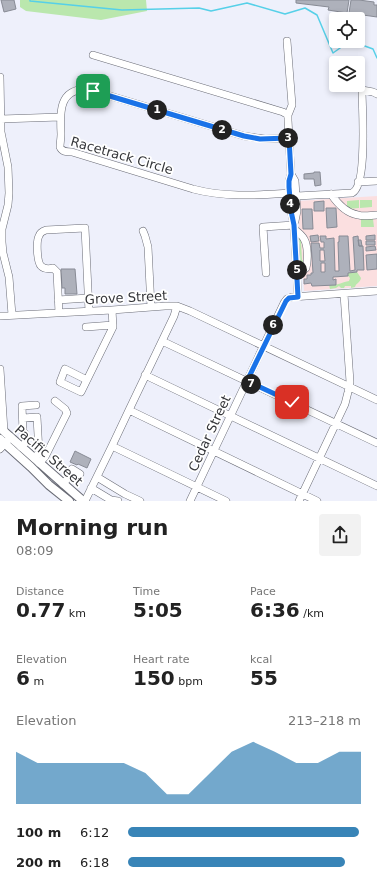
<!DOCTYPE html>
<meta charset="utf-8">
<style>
:root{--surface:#fff;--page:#f2f2f2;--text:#222;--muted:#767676;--accent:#3884b7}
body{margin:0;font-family:"DejaVu Sans",sans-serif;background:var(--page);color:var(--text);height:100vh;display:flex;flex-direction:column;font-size:15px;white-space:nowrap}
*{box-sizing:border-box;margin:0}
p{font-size:13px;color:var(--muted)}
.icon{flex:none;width:22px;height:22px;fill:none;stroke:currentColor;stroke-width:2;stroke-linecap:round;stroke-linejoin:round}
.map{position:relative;height:501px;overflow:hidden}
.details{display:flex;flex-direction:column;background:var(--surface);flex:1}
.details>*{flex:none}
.fabs{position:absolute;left:329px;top:12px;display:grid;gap:8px}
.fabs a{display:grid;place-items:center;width:36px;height:36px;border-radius:4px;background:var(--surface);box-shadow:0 2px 6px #0003;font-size:20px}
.pin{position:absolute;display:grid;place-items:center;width:34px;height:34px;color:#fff;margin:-17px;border-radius:8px;box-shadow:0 2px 6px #0006}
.km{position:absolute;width:20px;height:20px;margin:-10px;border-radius:50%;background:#222;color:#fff;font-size:11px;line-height:20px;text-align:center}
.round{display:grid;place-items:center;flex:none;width:42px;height:42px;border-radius:4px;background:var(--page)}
.summary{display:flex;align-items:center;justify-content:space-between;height:68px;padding:0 16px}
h1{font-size:22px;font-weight:800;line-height:30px}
.metrics{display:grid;grid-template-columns:repeat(3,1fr);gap:6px;height:68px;padding:4px 16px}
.metrics div{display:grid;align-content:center}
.metrics b{font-size:20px;font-weight:800}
.metrics small{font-size:11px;font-weight:400}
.metrics p{font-size:11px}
.chart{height:112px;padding:8px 16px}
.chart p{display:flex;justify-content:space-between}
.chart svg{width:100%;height:72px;margin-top:4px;fill:var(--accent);opacity:.7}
ul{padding:0 16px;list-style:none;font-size:13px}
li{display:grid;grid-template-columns:64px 48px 1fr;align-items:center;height:30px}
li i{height:10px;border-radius:5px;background:var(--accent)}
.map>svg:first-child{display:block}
.education{fill:#fbdfe0}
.green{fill:#bae7ad}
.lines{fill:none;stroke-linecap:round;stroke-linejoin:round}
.stream{stroke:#56d0e8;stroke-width:1.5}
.building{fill:#aeb1bb;stroke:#888b95;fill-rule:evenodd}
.minor-casing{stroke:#6a6c76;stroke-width:8}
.major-casing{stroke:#6a6c76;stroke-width:10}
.minor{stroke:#fff;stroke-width:7}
.major{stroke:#fff;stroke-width:8}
.route-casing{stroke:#fff;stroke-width:8}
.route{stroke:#1a73e8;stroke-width:5}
.labels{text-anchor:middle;stroke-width:3.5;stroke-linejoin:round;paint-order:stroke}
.street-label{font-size:13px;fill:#35363a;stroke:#fff}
</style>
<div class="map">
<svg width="377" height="501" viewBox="0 0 377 501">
<rect width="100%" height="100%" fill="#eef0fb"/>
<path class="education" d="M377 196V286L304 291 297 201Z"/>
<path class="green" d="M20 0H146L147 11 101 20 26 11 20 7Z
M359 200V208L347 209V201Z
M360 200H372V207L360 208Z
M361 219H373L374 227H361Z
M299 237 304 243 301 242 302 260 305 262V263L301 270Z
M357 272 361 278C360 283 356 283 355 287L351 288V286H345L344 288H341L339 286 336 288 330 289 329 285C337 286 342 282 349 281L350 278 348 276V273Z"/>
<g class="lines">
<path class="stream" d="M30 0V1L122 10 199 8 211 11 247 3 285 14 305 8 317 15 333 53 350 41
M351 41 373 49 377 58"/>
</g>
<path class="building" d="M1 0H14L16 9 4 12Z
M296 0H349L347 13 328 10 329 7 296 3Z
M351 0H359L374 2V5H377V17L349 13Z
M314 172H320L321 185 315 186 314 179H304V174L314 173Z
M324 201V211H314V202Z
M326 208H336L337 227 327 228Z
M302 209H312L313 229H303Z
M318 235 319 241 311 242 310 236Z
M375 235V240H366V236Z
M320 236H326V239L334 238 335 271H339L338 242H339V236H348L350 271 355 270 353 237 358 236 359 246H363L364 270H357V272L348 273V276L333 277V280L336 279V285L313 286H312L311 283 304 284V279H307V275H311V273H313L311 243H319L320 248H324V242H321ZM320 250H324L325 261H320ZM321 263H325V272H321Z
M358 240H361L362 246H359Z
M366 241H375V245H366Z
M375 246 376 250 366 251V247Z
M377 254V269L367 270 366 255Z
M61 269H75L77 294H65V288H62Z
M75 451 91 459 87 468 78 464 77 465 70 462Z"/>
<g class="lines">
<g class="minor-casing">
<path id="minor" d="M287 41 292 105 288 115V120L291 174 289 181 291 211 294 225 298 297
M93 55 283 112 288 115
M0 77 1 132 8 167 9 193 8 205 2 229V242L3 253 9 277 12 315
M1 119 60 117
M289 138 265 139 244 136 87 89C58 89 60 114 61 134 61 139 60 143 60 147 62 152 67 152 72 152L193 189C227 198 258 195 292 193L297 196 352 193C368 186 362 107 362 90L373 92 377 94
M291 174 295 181 297 211 295 221
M358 182 377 181
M331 194C337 203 346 213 358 215 364 217 371 215 377 215
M294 229C298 232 302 235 304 239 308 245 308 261 306 268L297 275
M143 231 145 236 148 247 151 307
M266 273 263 227 294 225
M58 300 88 298
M59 313 57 272 53 268C49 269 44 269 41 266 37 262 36 241 39 236 40 232 43 231 46 230L85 228 89 311
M0 316 112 310 165 306H177L190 311 377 400
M86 327 113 325
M162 341 377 443
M0 369 4 431
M145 375 377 486
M87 380 65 369 60 382 81 392 113 327 112 310
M129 410 317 501
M23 418 37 417 39 453 34 458
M112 446 226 501
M21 447 26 442 25 434 23 431 22 406 36 405
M0 449 11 437
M39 463 45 457 67 413 65 409 55 401
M97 477 125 494 140 501
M63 484 68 478 72 469 80 474
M91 488 111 500 118 501
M85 501 112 446 129 410 174 316 177 306
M190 501 284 303 287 299 292 297 377 291
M299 501 345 404 348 392 350 382 344 294"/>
</g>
<g class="major-casing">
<path id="major" d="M0 428 83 501
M0 439 31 467 49 485 69 501"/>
</g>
<use href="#minor" class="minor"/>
<use href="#major" class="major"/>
</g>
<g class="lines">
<g class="route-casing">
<path id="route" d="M93 91 244 136 260 139 289 138 291 174 289 181V187L291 211 294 225 298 297 289 298 286 301 247 381 292 402"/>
</g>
<use href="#route" class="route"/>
</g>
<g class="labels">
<g class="street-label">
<text transform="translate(122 155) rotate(16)" y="5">Racetrack Circle</text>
<text transform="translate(126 297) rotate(-3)" y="5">Grove Street</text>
<text transform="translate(209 433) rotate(-65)" y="5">Cedar Street</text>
<text transform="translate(49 455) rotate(41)" y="5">Pacific Street</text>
</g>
</g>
</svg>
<div class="fabs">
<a><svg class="icon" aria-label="locate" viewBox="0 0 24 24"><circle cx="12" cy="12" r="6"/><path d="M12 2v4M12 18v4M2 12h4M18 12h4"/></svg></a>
<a><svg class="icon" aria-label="layers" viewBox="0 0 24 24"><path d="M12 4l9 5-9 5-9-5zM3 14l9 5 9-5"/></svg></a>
</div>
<div class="pin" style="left:93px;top:91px;background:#1e9e55"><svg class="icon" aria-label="arrive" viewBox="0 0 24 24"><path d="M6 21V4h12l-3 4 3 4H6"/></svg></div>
<div class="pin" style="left:292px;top:402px;background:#d93025"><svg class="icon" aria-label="check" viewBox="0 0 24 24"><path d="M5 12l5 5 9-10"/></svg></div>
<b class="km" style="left:157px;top:110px">1</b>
<b class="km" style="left:222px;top:130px">2</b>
<b class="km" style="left:288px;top:138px">3</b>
<b class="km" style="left:290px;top:204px">4</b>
<b class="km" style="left:297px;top:270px">5</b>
<b class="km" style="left:273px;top:325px">6</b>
<b class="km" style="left:251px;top:384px">7</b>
</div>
<section class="details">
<div class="summary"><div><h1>Morning run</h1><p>08:09</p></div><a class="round"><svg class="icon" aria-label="share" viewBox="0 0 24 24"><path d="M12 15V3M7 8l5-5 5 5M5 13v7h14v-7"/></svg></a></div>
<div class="metrics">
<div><p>Distance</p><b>0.77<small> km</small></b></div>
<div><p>Time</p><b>5:05</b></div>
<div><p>Pace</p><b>6:36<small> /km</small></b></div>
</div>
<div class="metrics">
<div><p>Elevation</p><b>6<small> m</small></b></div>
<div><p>Heart rate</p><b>150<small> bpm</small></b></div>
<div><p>kcal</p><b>55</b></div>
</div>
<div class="chart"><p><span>Elevation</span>213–218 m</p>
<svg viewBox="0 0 160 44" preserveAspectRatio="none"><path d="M0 44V12L10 19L20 19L30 19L40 19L50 19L60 25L70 38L80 38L90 25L100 12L110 6L120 12L130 19L140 19L150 12L160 12V44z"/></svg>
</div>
<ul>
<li><b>100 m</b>6:12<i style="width:99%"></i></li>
<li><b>200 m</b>6:18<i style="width:93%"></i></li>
</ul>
</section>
